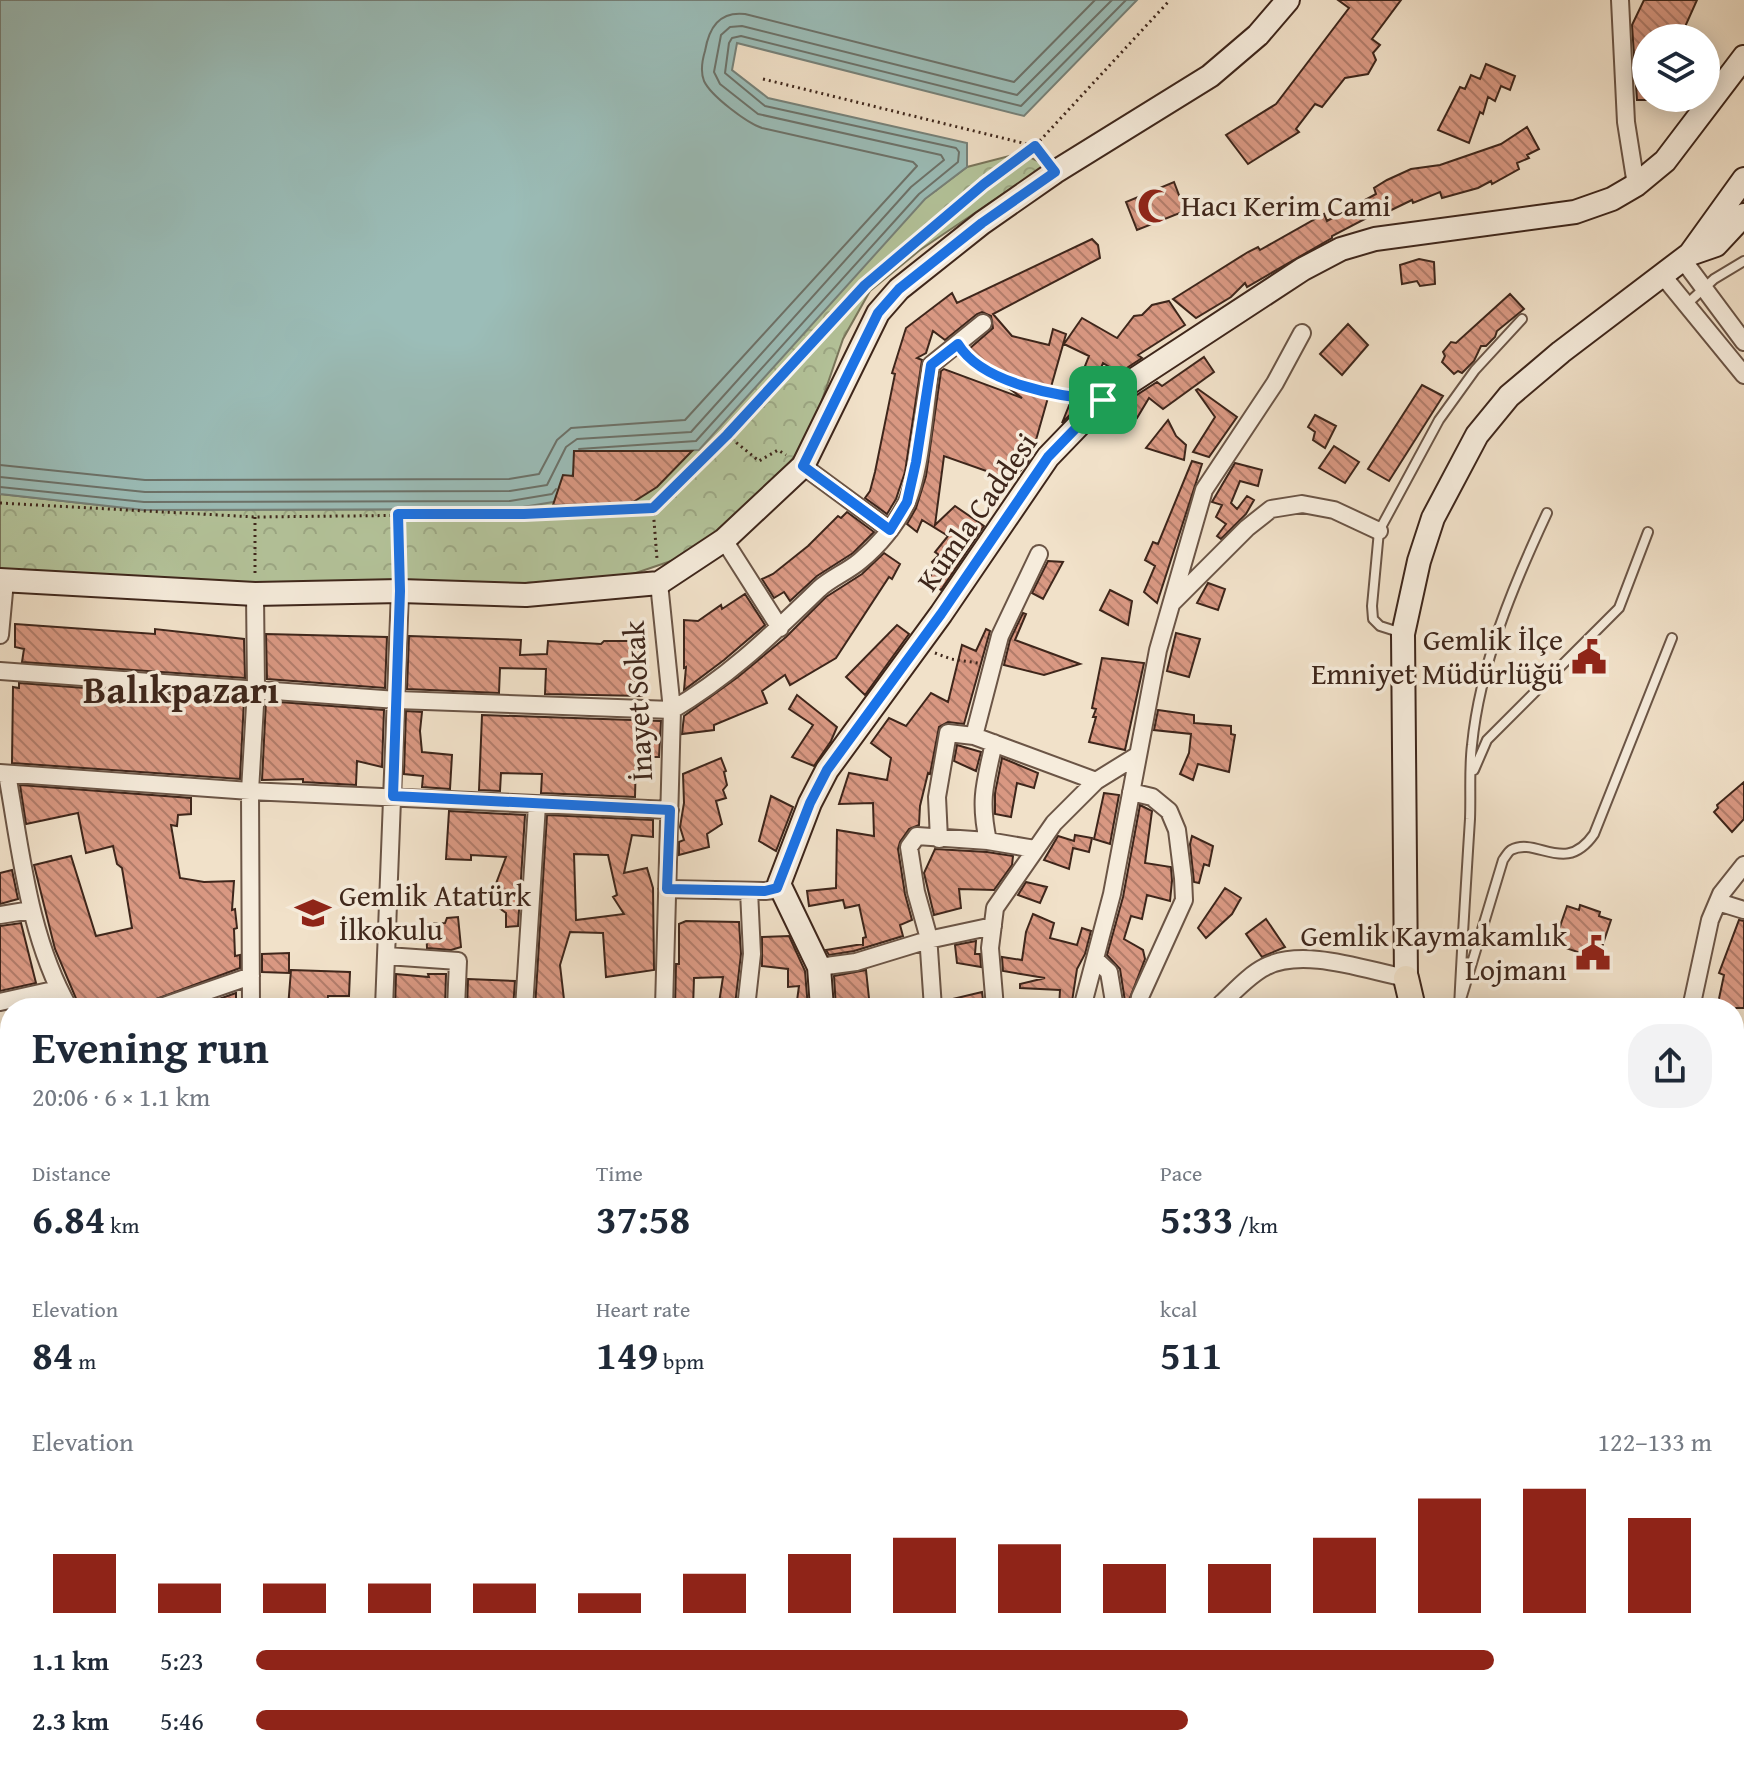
<!DOCTYPE html>
<meta charset="utf-8">
<style>
:root{--surface:#fff;--page:#f2f2f3;--text:#1f2937;--muted:#747a83;--accent:#8f2418}
body{margin:0;font-family:"Gentium Book Plus",serif;background:var(--page);color:var(--text);height:100vh;display:flex;flex-direction:column;font-size:30px;white-space:nowrap}
*{box-sizing:border-box;margin:0}
p{font-size:26px;color:var(--muted)}
.icon{flex:none;width:44px;height:44px;fill:none;stroke:currentColor;stroke-width:2;stroke-linecap:round;stroke-linejoin:round}
.map{position:relative;flex:1;overflow:hidden}
.panel{position:absolute;left:0px;top:998px;width:1744px;height:768px;display:flex;flex-direction:column;background:var(--surface);border-radius:32px 32px 0 0;box-shadow:0 4px 20px #0003}
.panel>*{flex:none}
.fabs{position:absolute;left:1632px;top:24px;display:grid;gap:16px}
.fabs a{display:grid;place-items:center;width:88px;height:88px;border-radius:50%;background:var(--surface);box-shadow:0 4px 20px #0003;font-size:40px}
.pin{position:absolute;display:grid;place-items:center;width:68px;height:68px;color:#fff;margin:-34px;border-radius:16px;box-shadow:0 4px 12px #0006}
.round{display:grid;place-items:center;flex:none;width:84px;height:84px;border-radius:32px;background:var(--page)}
.headline{display:flex;align-items:center;justify-content:space-between;height:136px;padding:0 32px}
h1{font-size:44px;font-weight:700;line-height:60px}
.metrics{display:grid;grid-template-columns:repeat(3,1fr);gap:12px;height:136px;padding:8px 32px}
.metrics div{display:grid;align-content:center}
.metrics b{font-size:40px;font-weight:700}
.metrics small{font-size:22px;font-weight:400}
.metrics p{font-size:22px}
.chart{height:224px;padding:16px 32px}
.chart p{display:flex;justify-content:space-between}
.chart svg{width:100%;height:144px;margin-top:8px;stroke:var(--accent);stroke-width:6}
ul{padding:0 32px;list-style:none;font-size:26px}
li{display:grid;grid-template-columns:128px 96px 1fr;align-items:center;height:60px}
li i{height:20px;border-radius:10px;background:var(--accent)}
.map>svg:first-child{display:block}
.forest{fill:url(#forest-firs);stroke:#79755b;stroke-width:2}
.park{fill:url(#park-crowns);stroke:#79755b;stroke-width:2}
.water{fill:#9bbdb8;stroke:#768179;stroke-width:2}
.lines{fill:none;stroke-linecap:round;stroke-linejoin:round}
.shore{stroke:#6c726a;stroke-width:2}
.building{fill:url(#building-back-hatch);stroke:#3e261b;stroke-width:2;fill-rule:evenodd}
.lane-casing{stroke:#6b5546;stroke-width:12}
.street-casing{stroke:#6b5546;stroke-width:20}
.secondary-casing{stroke:#3e261b;stroke-width:26}
.primary-casing{stroke:#3e261b;stroke-width:28}
.path{stroke:#3e261b;stroke-width:3;stroke-dasharray:2 4;stroke-linecap:butt}
.lane{stroke:#f6ecdc;stroke-width:8}
.street{stroke:#f6ecdc;stroke-width:16}
.secondary{stroke:#f6ecdc;stroke-width:22}
.primary{stroke:#f1e1c9;stroke-width:24}
.route-casing{stroke:#fff;stroke-width:16}
.route{stroke:#1a73e8;stroke-width:10}
.labels{text-anchor:middle;stroke-width:7;stroke-linejoin:round;paint-order:stroke}
.poi-label{font-size:30px;fill:#3e261b;stroke:#f6ecdc;text-anchor:start}
.street-label{font-size:30px;fill:#3e261b;stroke:#f6ecdc}
.district-label{font-size:38px;font-weight:bold;fill:#3e261b;stroke:#f6ecdc}
</style>
<div class="map">
<svg width="1744" height="1766" viewBox="0 0 1744 1766">
<defs>
<pattern id="forest-firs" width="22" height="20" patternUnits="userSpaceOnUse" patternTransform="scale(2)"><rect width="22" height="20" fill="#b4c49b"/><path d="M5 1l3.5 6h-7zM16 11l3.5 6h-7z" fill="#9ca885"/></pattern>
<pattern id="park-crowns" width="20" height="18" patternUnits="userSpaceOnUse" patternTransform="scale(2)"><rect width="20" height="18" fill="#b4c49b"/><path d="M2 6a3 3 0 1 1 6 0M12 15a3 3 0 1 1 6 0" fill="none" stroke="#9ca885"/></pattern>
<pattern id="building-back-hatch" width="6" height="6" patternUnits="userSpaceOnUse" patternTransform="scale(2)"><rect width="6" height="6" fill="#d99882"/><path d="M-1 5l2 2M0 0l6 6M5-1l2 2" fill="none" stroke="#b17c6a"/></pattern>
</defs>
<rect width="100%" height="100%" fill="#f1e1c9"/>
<filter id="stains"><feTurbulence type="fractalNoise" baseFrequency=".0025" numOctaves="4"/><feColorMatrix values="0 0 0 0 .2 0 0 0 0 .09 0 0 0 0 .02 0 0 0 .5 -.17"/></filter>
<radialGradient id="worn" r=".72"><stop offset=".6" stop-color="#630" stop-opacity="0"/><stop offset="1" stop-color="#630" stop-opacity=".3"/></radialGradient>
<path class="forest" d="M1734 1588H1744V1766H1487L1485 1756H1559L1571 1766 1608 1756H1734L1738 1665 1734 1633Z"/>
<path class="park" d="M1021 153 1046 165 920 250 870 291 843 339 809 438 786 467 716 533 674 560 624 577 515 587H296L0 578V494L144 510 511 509 967 167Z"/>
<path class="water" d="M0 0H1137L1024 116 737 43 732 70 768 98 967 143V167L925 199 699 450 582 456 559 501 511 509 144 510 0 494Z"/>
<g class="lines">
<path class="shore" d="M579 449 696 441 919 194 958 162 959 152 956 148 765 106 725 73 729 43 732 38 741 36 1021 106 1126 0
M0 465 145 480 509 479 539 474 557 440 571 428 685 420 917 166 913 162 762 128C747 123 711 96 704 81 700 71 702 61 705 51 709 28 719 11 745 14L1014 82 1095 0
M0 477 145 492 510 491 547 485 566 447 577 439 691 432 911 187 944 160 941 155 758 114 720 84 714 72 721 35 730 27 742 26 1017 95 1112 0
M0 487 144 502 510 501 552 494 556 489"/>
</g>
<path class="building" d="M1338 0H1401L1372 39 1380 45 1373 53 1376 60 1368 74 1345 78 1322 107 1315 104 1296 129 1299 132 1248 164 1226 135 1276 104 1349 8Z
M1644 0H1697L1680 38H1646V100H1637L1632 25Z
M1486 64 1515 76 1510 90 1501 86 1495 101 1488 97 1483 114 1480 112 1469 143 1438 130 1460 87 1465 89 1471 75 1480 79Z
M1527 127 1539 149 1527 155 1529 158 1517 163 1519 169 1492 184 1491 181 1478 188 1442 198 1440 192 1413 203 1412 200 1381 215 1380 211 1332 236V238L1247 287 1245 283 1231 297 1196 318 1173 299 1248 252 1258 247 1260 250 1324 214 1327 221 1376 194 1374 188 1387 180 1411 169 1440 165 1501 144Z
M1174 182 1185 211 1137 230 1126 202Z
M1092 239 1098 245 1100 258 993 314 1012 336 1049 345 1053 329 1066 334 1036 440 1028 462 1012 480 944 456 935 525 955 506 984 526 941 590 927 581 936 568 932 562 939 555 935 552 948 536 922 520 917 532 907 524 916 508 926 476 941 371 944 369 1022 398 975 363 980 359 969 349 993 328 991 316 982 312 977 314 945 340 933 331 926 353 917 358 922 360 905 472 896 499 887 514 865 498 870 491 875 472 895 374 892 373 906 328 952 293 957 303Z
M1419 259 1434 262 1435 284 1420 286 1417 281 1402 284 1400 265Z
M1510 294 1524 309 1497 331 1495 337 1486 346H1481L1474 361 1462 373 1458 371 1454 374 1442 362 1445 356 1443 352 1451 342 1456 343Z
M1169 301 1185 325 1138 355 1142 358 1119 373 1103 363 1090 394 1062 423 1089 356 1064 344 1082 318 1117 338 1134 316 1142 315 1152 305Z
M1348 324 1368 345 1342 375 1320 354Z
M1204 357 1214 372 1163 409 1149 398 1137 418 1123 408 1129 400 1157 382 1162 386Z
M1422 385 1443 396 1389 481 1368 469Z
M1198 389 1237 417 1209 457 1193 452 1215 417 1196 390Z
M1315 415 1336 426 1325 448 1313 440 1315 432 1308 427Z
M1168 420 1176 436 1186 445 1184 460 1146 448Z
M1334 446 1359 462 1345 483 1319 468Z
M574 451H692L657 487 630 504 553 505 563 475 573 476Z
M1192 461 1202 464 1157 603 1144 592 1155 566 1145 560 1153 542 1158 544Z
M1235 463 1262 470 1258 486 1240 481 1231 503 1237 509 1247 496 1254 500 1246 514 1221 539 1217 536 1226 524 1216 517 1222 505 1212 502Z
M847 512 874 532 853 553 817 576 790 601 784 592 774 598 762 579 773 574 808 546 838 516 841 518Z
M884 553 900 564 892 579 889 577 836 658 790 685 785 675 762 691 767 703 714 725V730L682 734 684 716 738 677 786 637 826 597 862 574Z
M1048 561 1063 562 1043 599 1032 593Z
M1208 583 1225 589 1218 610 1197 603Z
M1110 590 1132 601 1128 625 1100 610Z
M745 594 765 625 724 660 684 690 686 667 684 668V620L698 621 721 605 722 609Z
M1023 613 1026 614 1015 640 1080 664 1044 675 1004 665 1010 640Z
M15 624 155 634V629L244 639 245 678 22 662 24 649 15 647Z
M897 625 909 634 865 695 846 677Z
M986 629 990 631 964 724 948 722 939 727 930 774 928 773 920 806 919 825 909 829 900 842 898 849 905 894 912 920 900 925 903 936 854 951 829 955 826 950 863 944V946V938L866 937 859 905 845 908 843 900 809 906 807 891 836 888 837 830 874 836 873 803 839 804 849 773 887 780 891 758 871 743 889 718 906 726 931 693 948 702 962 645 976 651Z
M1176 633 1200 639 1189 677 1167 671Z
M266 634 387 637 385 688 267 679Z
M409 636 521 640 520 655 547 654 548 641 601 644 604 641H642V696L545 694 546 669 500 668 499 693 407 689Z
M1102 658 1144 663 1125 750 1089 742 1096 717H1093L1096 709 1092 708Z
M19 683 244 700 240 779 12 763 13 687 19 688Z
M797 695 837 727 831 741 814 766 792 757 813 725 789 709Z
M266 701 384 710 382 767 357 761 356 785 303 782V779L262 780Z
M1158 710 1194 715V723L1231 726V734L1235 735 1229 772 1198 764 1193 780 1180 774 1189 753 1191 734 1154 730Z
M406 711 422 712 420 731 422 752 452 755 450 789 422 787 423 776 404 774Z
M482 715 661 721 659 757H636L635 797 541 793 542 774 501 773 500 791 479 790Z
M957 745 981 752 976 771 954 761Z
M721 758 726 771 724 772 727 785 723 790 726 798 716 801 722 824 707 834 709 847 679 855V842L684 840 680 827 684 803 683 774Z
M1002 758 1038 773 1034 788 1017 783 1011 817 995 814V793Z
M1744 782V819L1732 832 1714 812 1718 808 1717 805Z
M20 785 191 798V814L178 815 177 826 171 825 180 878 204 882 234 881 232 910 235 909 237 928 234 929 235 956 240 955V968L132 1008H80L55 949 34 865 71 856 96 936 132 928 122 868 117 864 113 846 86 853 78 813 26 824Z
M1104 793 1119 795 1110 844 1094 839Z
M771 796 793 807 776 851 759 841Z
M1140 805 1152 811 1145 863 1171 867 1172 881 1170 901 1147 895 1142 919 1131 916 1124 939 1143 950 1145 959 1126 1008 1120 969 1107 955 1123 897Z
M449 811 525 815 518 926 506 927V913L495 905 494 889 506 857 471 855V860L446 859Z
M547 815 653 820V837L632 835 624 873 647 868 653 888 654 970 606 977 603 933 570 932 560 965 565 1008H535ZM574 854 608 855 617 895 613 897 624 914 576 920Z
M1075 835 1092 838 1089 852 1073 848 1069 869 1044 860 1058 836 1074 841Z
M1192 836 1213 846 1209 866 1204 864 1199 883 1194 882 1190 844Z
M935 849 987 852 1013 856 1012 865 994 890 959 889 961 908 934 915 924 873Z
M12 870 18 899 0 904V873Z
M1026 882 1047 887 1040 903 1018 895Z
M1225 888 1241 898 1232 914 1206 938 1198 928Z
M1580 905 1600 912 1599 916 1611 920 1598 959 1554 944 1567 906 1579 910Z
M1033 914 1054 923 1050 938 1077 945 1082 928 1091 931 1085 954 1077 969 1071 1008H1059L1060 990 1020 988V984L1045 978 1003 971 1002 957 1022 960 1026 932Z
M458 917 461 947 451 950 427 948 426 924 445 923 447 918Z
M1266 919 1285 947 1262 957 1246 934Z
M1739 920 1744 921V1008H1717L1724 975 1719 973Z
M686 921 739 922 741 954 735 1005 719 1003 723 977 694 978 693 1008H675L676 964H679V924Z
M21 923 36 983 0 991V926Z
M789 936 805 971 808 1008H796L799 986 788 987V969L762 966V937Z
M976 941 975 954H980L981 967 957 963 955 945Z
M289 953V973L262 972V954Z
M291 970 350 972 349 996H328L327 1008H288Z
M866 970 870 1008H836L834 976Z
M396 974 429 977 428 974H446L445 1008H395Z
M468 979 515 981 513 1008H467Z
M982 992 984 1008H944V1001Z
M236 993V1008H195L196 1007Z"/>
<g class="lines">
<g class="lane-casing">
<path id="lane" d="M1687 304 1714 279 1744 261
M1402 633 1380 626 1373 619 1372 606 1379 531 1439 420 1475 370 1522 319
M1474 770 1487 740 1619 608 1648 532
M1462 996 1503 860C1506 856 1508 852 1511 850 1537 836 1565 876 1594 834L1672 638
M1459 1008C1462 945 1466 882 1470 819 1471 794 1469 769 1472 745 1480 664 1513 586 1547 513"/>
</g>
<g class="street-casing">
<path id="street" d="M1620 0 1626 122 1636 185
M1683 260 1744 342
M1663 276 1744 375
M803 466 890 530
M724 540 780 628
M659 583 672 710 664 1008
M1172 603 1247 528 1271 509 1302 504 1334 510 1379 531
M0 635 5 581
M0 671 397 700 672 710
M672 710C730 676 771 635 819 589 831 578 847 572 860 561 878 546 895 526 906 504 921 472 925 402 931 365L983 323
M974 736 1000 636 1039 554
M994 743C985 783 979 800 988 841L1035 849
M0 773 250 791 670 810
M7 774C21 852 29 938 69 1008
M1131 792 1152 797 1169 811 1177 830 1183 878 1184 900 1140 997 1138 1008
M939 839 937 797 948 733 974 736 1096 781
M667 889 765 891 774 890 779 884
M1718 902 1744 910
M0 915 31 910
M387 956 458 961 456 1008
M1095 959 1109 972 1115 1008
M819 967 856 962 928 940 993 926
M0 1002 58 989
M158 1008 251 976
M251 1008 250 791 256 688 255 594
M384 1008 400 591
M524 1008 537 805
M746 1008 752 954 749 891
M933 1008 928 935 916 892 909 847 917 836 988 841
M995 1008 990 948 995 908 1054 823 1096 781 1138 755
M1082 1008 1112 894 1158 650 1204 490 1275 383 1302 333
M1219 1008 1222 1003C1235 991 1249 975 1265 967 1303 947 1365 970 1406 978
M1691 1008 1710 920 1721 894 1744 865
M0 1100H10
M1734 1122 1744 1124
M0 1180 10 1177
M0 1307 10 1302
M0 1348 10 1357
M1734 1464 1744 1455
M1734 1522 1744 1510
M219 1756 227 1766
M384 1756 391 1766
M501 1756 509 1766
M630 1756 635 1762 631 1766
M854 1756 859 1766
M955 1756 958 1766
M1244 1756 1248 1766
M326 1758 328 1756
M1007 1766 1023 1756"/>
</g>
<g class="secondary-casing">
<path id="secondary" d="M1690 254 1716 245 1744 215
M0 580 255 594 400 591 526 595 659 583 724 540 803 466 878 313 899 289 982 223 1055 172 1210 76 1258 35 1288 0
M1406 978 1403 634 1419 561 1433 518 1477 435 1509 396 1561 352 1690 254 1744 179
M822 1008 819 967 779 884 810 803 827 770 941 614 1048 457 1103 400 1303 269 1341 249 1375 239 1575 212 1612 199 1636 185 1665 161 1744 57
M0 1716 10 1713
M758 1756 763 1766"/>
</g>
<g class="primary-casing">
<path id="primary" d="M1406 978 1413 1008
M1442 1756 1445 1766
M1465 1756 1468 1766"/>
</g>
<path class="path" d="M763 79 1035 146 1043 157
M967 356C999 381 1039 391 1078 398
M727 435 759 461 778 450 786 455
M0 503 255 517 524 514 653 508 727 435 865 285 984 184 1035 146 1170 0
M653 508 657 559
M398 515 399 571
M255 517V574
M935 653 951 659 978 663"/>
<use href="#lane" class="lane"/>
<use href="#street" class="street"/>
<use href="#secondary" class="secondary"/>
<use href="#primary" class="primary"/>
</g>
<g class="lines">
<g class="route-casing">
<path id="route" d="M1035 146 1055 172 982 223 899 289 878 313 803 466 890 530 907 502 916 462 931 365 958 344C982 384 1060 397 1103 400L1048 457 941 614 827 770 810 803 777 888 765 891 667 889 670 810 393 796 400 591 398 514H524L653 508 727 435 865 285 984 184Z"/>
</g>
<use href="#route" class="route"/>
</g>
<defs>
<g id="mosque-bare" transform="scale(2.76)"><path d="M3.5-4.9A6 6 0 1 0 3.5 4.9A5 5 0 1 1 3.5-4.9Z" fill="#8f2418" stroke="#f6ecdc" stroke-width="2.5" paint-order="stroke"/></g>
<g id="civic-bare" transform="scale(2.76)"><path d="M-.6-6.5H3V-4.5H.6V-3L4-1V1h2V6H-6V1h2V-1L-.6-3ZM-1.2 2.5V6h2.4V2.5Z" fill="#8f2418" stroke="#f6ecdc" stroke-width="2.5" paint-order="stroke"/></g>
<g id="school-bare" transform="scale(2.76)"><path d="M0-5L7-2L0 1L-7-2ZM-4 1L0 2.5L4 1V4Q0 6-4 4Z" fill="#8f2418" stroke="#f6ecdc" stroke-width="2.5" paint-order="stroke"/></g>
</defs>
<g fill-rule="evenodd">
<use href="#mosque-bare" x="1155" y="206"/>
<use href="#civic-bare" x="1589" y="657"/>
<use href="#school-bare" x="313" y="913"/>
<use href="#civic-bare" x="1593" y="953"/>
</g>
<g class="labels">
<g class="poi-label">
<text x="1181" y="216">Hacı Kerim Cami</text>
<text x="1563" y="650" text-anchor="end">Gemlik İlçe<tspan x="1563" dy="34">Emniyet Müdürlüğü</tspan></text>
<text x="339" y="906">Gemlik Atatürk<tspan x="339" dy="34">İlkokulu</tspan></text>
<text x="1567" y="946" text-anchor="end">Gemlik Kaymakamlık<tspan x="1567" dy="34">Lojmanı</tspan></text>
</g>
<g class="street-label">
<text transform="translate(977 512) rotate(-55)" y="10">Kumla Caddesi</text>
<text transform="translate(638 701) rotate(-93)" y="10">İnayet Sokak</text>
</g>
<g class="district-label">
<text x="181" y="703">Balıkpazarı</text>
</g>
</g>
<rect width="100%" height="100%" filter="url(#stains)"/>
<rect width="100%" height="100%" fill="url(#worn)"/>
</svg>
<div class="fabs">
<a><svg class="icon" aria-label="layers" viewBox="0 0 24 24"><path d="M12 4l9 5-9 5-9-5zM3 14l9 5 9-5"/></svg></a>
</div>
<div class="pin" style="left:1103px;top:400px;background:#1e9e55"><svg class="icon" aria-label="arrive" viewBox="0 0 24 24"><path d="M6 21V4h12l-3 4 3 4H6"/></svg></div>
<section class="panel">
<div class="headline"><div><h1>Evening run</h1><p>20:06 · 6 × 1.1 km</p></div><a class="round"><svg class="icon" aria-label="share" viewBox="0 0 24 24"><path d="M12 15V3M7 8l5-5 5 5M5 13v7h14v-7"/></svg></a></div>
<div class="metrics">
<div><p>Distance</p><b>6.84<small> km</small></b></div>
<div><p>Time</p><b>37:58</b></div>
<div><p>Pace</p><b>5:33<small> /km</small></b></div>
</div>
<div class="metrics">
<div><p>Elevation</p><b>84<small> m</small></b></div>
<div><p>Heart rate</p><b>149<small> bpm</small></b></div>
<div><p>kcal</p><b>511</b></div>
</div>
<div class="chart"><p><span>Elevation</span>122–133 m</p>
<svg viewBox="0 0 160 44" preserveAspectRatio="none"><path d="M5 44V26M15 44V35M25 44V35M35 44V35M45 44V35M55 44V38M65 44V32M75 44V26M85 44V21M95 44V23M105 44V29M115 44V29M125 44V21M135 44V9M145 44V6M155 44V15"/></svg>
</div>
<ul>
<li><b>1.1 km</b>5:23<i style="width:85%"></i></li>
<li><b>2.3 km</b>5:46<i style="width:64%"></i></li>
</ul>
</section>
</div>
